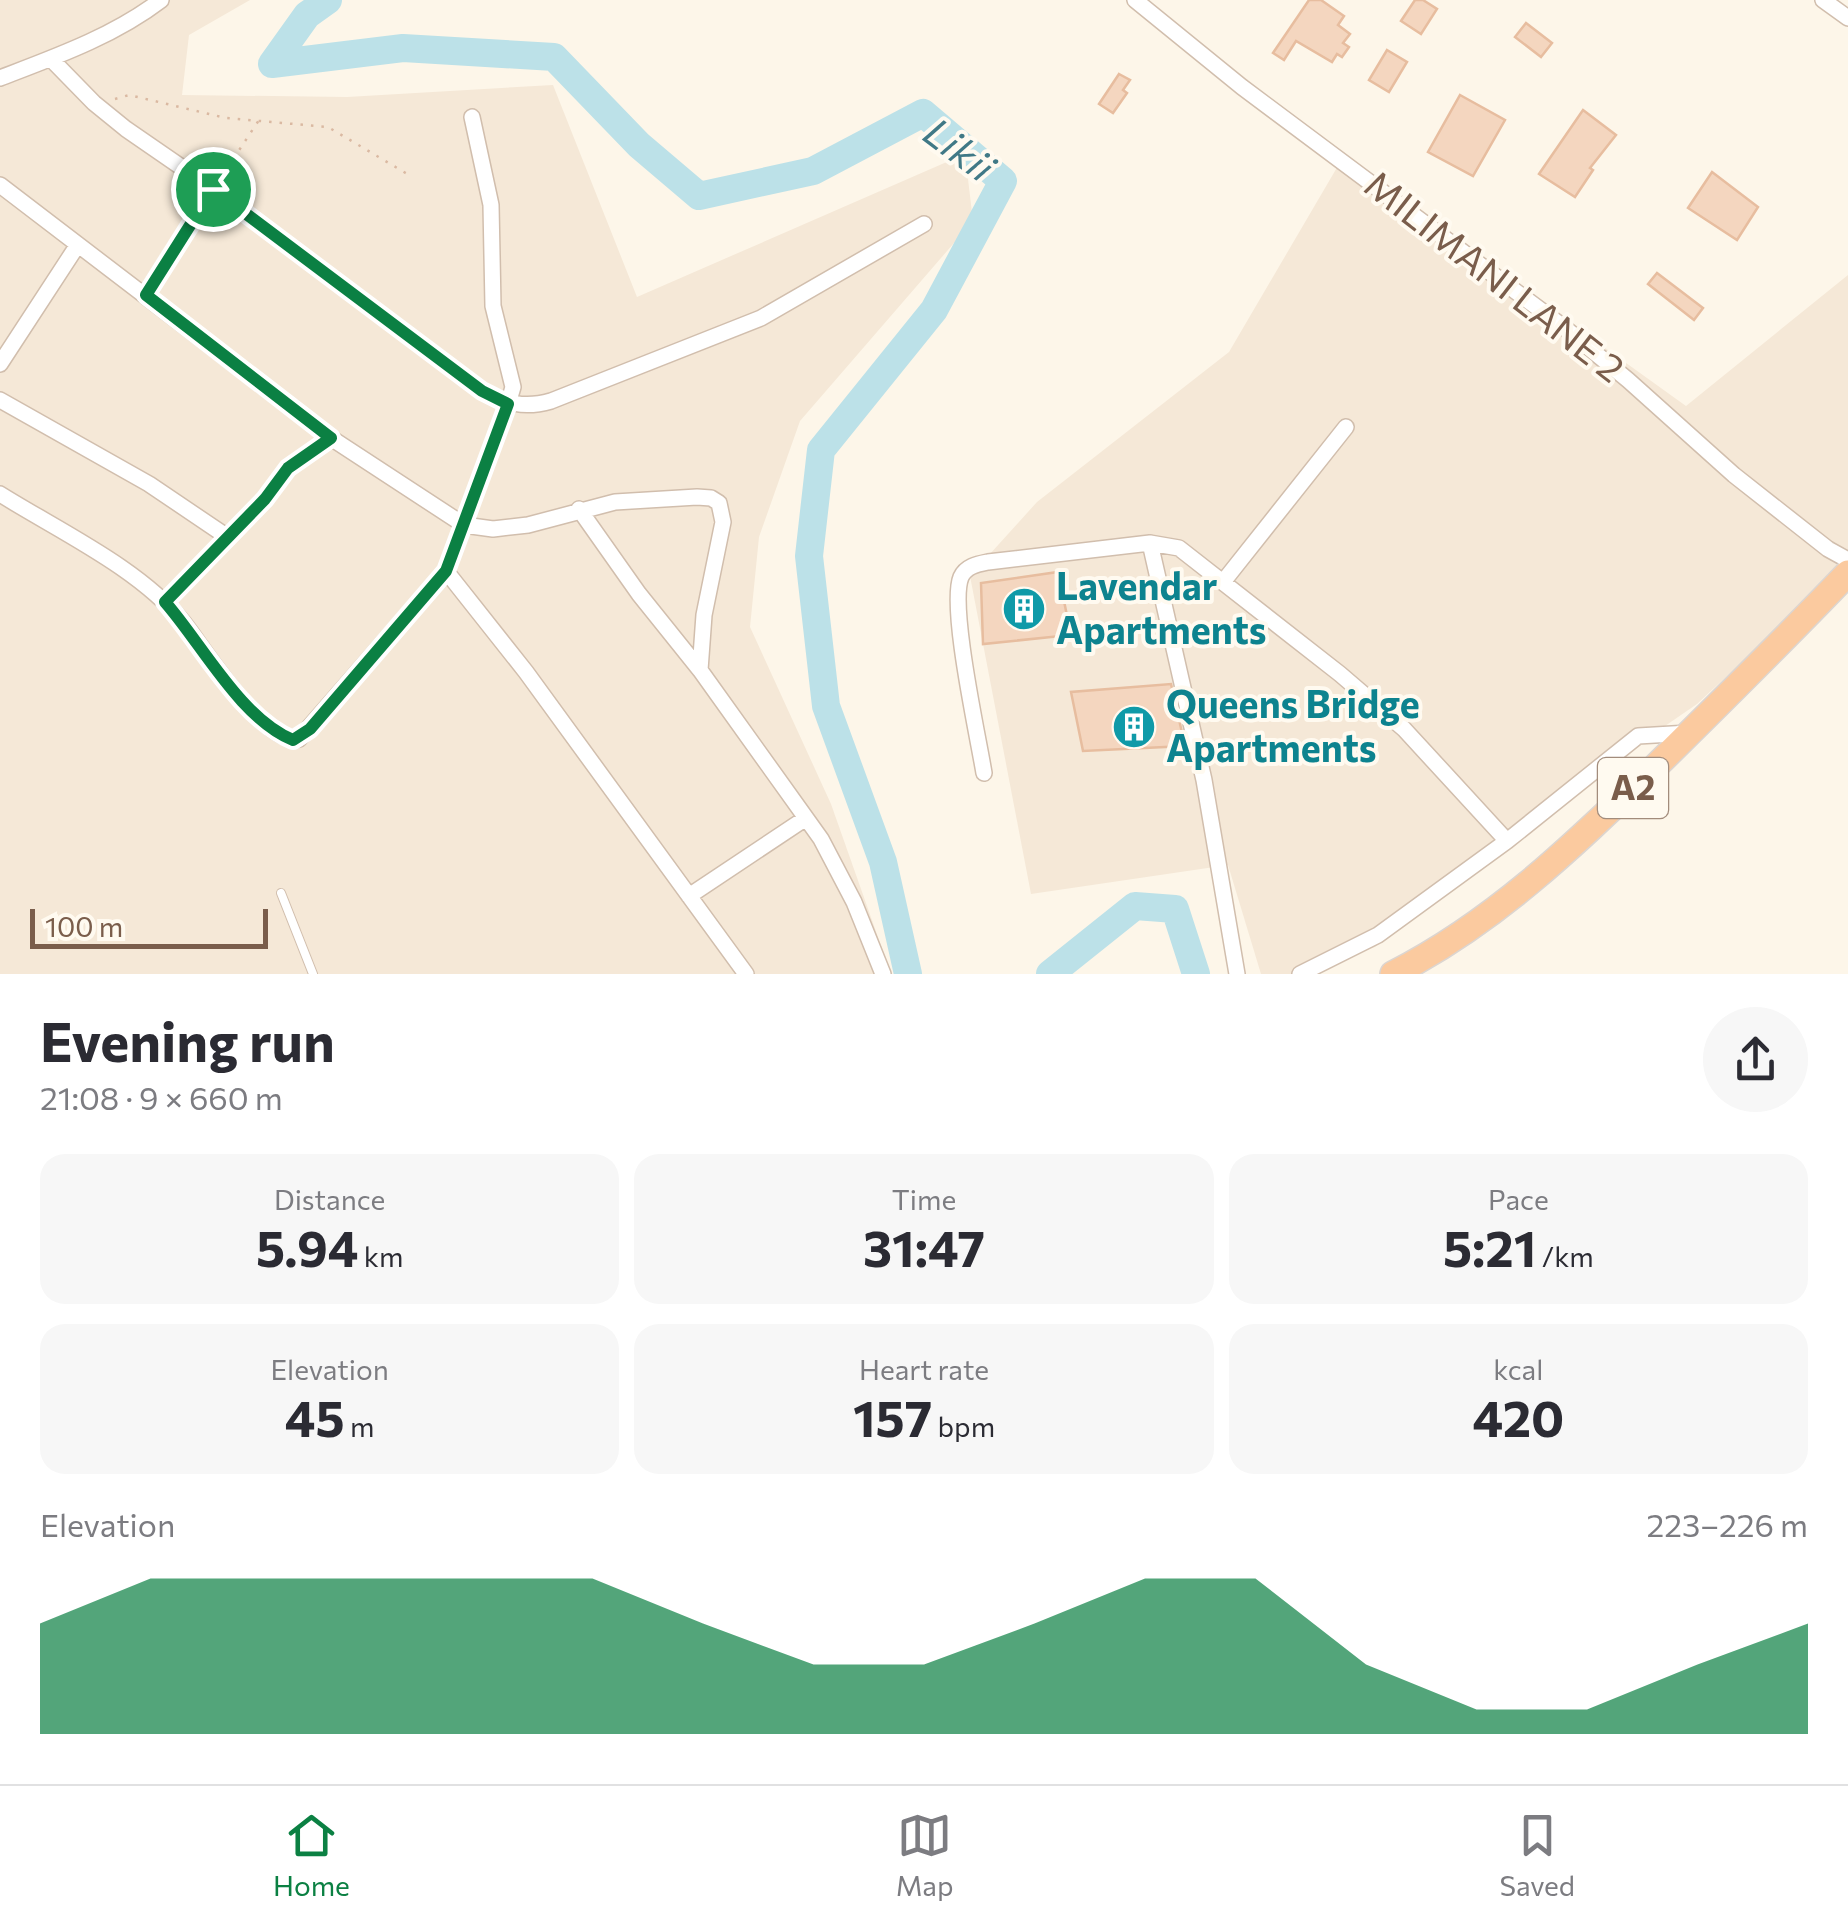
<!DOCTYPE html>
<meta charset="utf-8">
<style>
:root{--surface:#fff;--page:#f7f7f7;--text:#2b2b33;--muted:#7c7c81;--line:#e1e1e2;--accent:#0b8043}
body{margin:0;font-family:Commissioner,sans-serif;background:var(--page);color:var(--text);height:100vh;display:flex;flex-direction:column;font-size:38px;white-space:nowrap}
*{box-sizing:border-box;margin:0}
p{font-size:32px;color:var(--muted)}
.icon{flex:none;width:55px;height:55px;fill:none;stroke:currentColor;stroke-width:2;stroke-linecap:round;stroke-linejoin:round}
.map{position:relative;height:974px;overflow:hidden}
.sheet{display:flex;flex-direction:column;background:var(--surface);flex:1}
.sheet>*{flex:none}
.scale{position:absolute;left:30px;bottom:25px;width:238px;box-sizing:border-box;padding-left:10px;border:5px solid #7a5d4b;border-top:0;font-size:28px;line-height:35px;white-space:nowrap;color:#7a5d4b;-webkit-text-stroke:8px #fffaf0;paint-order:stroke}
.pin{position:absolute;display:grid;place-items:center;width:85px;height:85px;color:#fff;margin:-42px;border:5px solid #fff;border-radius:50%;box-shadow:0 2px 10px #0007}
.round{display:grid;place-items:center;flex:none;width:105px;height:105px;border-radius:52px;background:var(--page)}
.overview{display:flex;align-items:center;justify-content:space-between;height:170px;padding:0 40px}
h1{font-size:55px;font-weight:700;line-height:75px}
.stats{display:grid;grid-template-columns:repeat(3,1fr);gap:15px;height:170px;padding:10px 40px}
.stats div{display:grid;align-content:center;border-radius:25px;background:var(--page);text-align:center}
.stats b{font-size:50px;font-weight:700}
.stats small{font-size:28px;font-weight:400}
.stats p{font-size:28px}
.chart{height:280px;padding:20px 40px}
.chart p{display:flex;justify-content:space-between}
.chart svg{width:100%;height:180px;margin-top:10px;fill:var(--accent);opacity:.7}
.menu{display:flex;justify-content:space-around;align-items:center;height:140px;border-top:2px solid var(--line);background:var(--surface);font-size:28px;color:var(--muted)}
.menu a{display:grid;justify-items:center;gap:5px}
.menu .active{color:var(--accent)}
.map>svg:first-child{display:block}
.residential{fill:#f5e8d7}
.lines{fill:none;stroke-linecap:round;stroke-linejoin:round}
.river{stroke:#bce1e8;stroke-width:28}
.building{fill:#f4d6bf;stroke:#e7bd9f;stroke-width:2.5}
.service-casing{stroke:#d1bead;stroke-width:10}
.minor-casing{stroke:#d1bead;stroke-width:18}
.trunk-casing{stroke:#dcd5d0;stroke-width:28}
.path{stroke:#dab9a2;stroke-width:2.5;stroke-dasharray:2.5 8;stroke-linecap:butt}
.service{stroke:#fff;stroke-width:8}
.minor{stroke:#fff;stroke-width:15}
.trunk{stroke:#fbca9f;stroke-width:25}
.route-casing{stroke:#fff;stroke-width:20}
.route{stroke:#0b8043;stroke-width:12}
.labels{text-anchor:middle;stroke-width:8;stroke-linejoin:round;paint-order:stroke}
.shield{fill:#fffaf0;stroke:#a28c7c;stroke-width:2.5}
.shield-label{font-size:35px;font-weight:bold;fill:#7a5d4b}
.street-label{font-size:38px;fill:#7a5d4b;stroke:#fffaf0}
.culture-label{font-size:38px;font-weight:bold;fill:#0d838f;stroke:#fffaf0;text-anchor:start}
.water-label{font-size:40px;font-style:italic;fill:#407986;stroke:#fffaf0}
</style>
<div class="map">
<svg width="1848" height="974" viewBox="0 0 1848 974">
<rect width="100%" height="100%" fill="#fdf6e9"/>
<path class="residential" d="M0 0H250L189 35 182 95 347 97 553 85 637 297 965 154 973 221 800 421 759 537 750 627 831 804 891 974H0Z
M1342 159 1686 406 1848 275V563L1697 704 1601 770 1375 947 1296 974H1261L1228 865 1031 894 970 576 1037 502 1229 352Z"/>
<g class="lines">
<path class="river" d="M328 0 307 15 272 64 403 48 554 57 639 145 699 196 813 171 923 113 1003 181 934 310 821 450 809 556 826 706 883 862 908 974
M1050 974 1135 906 1175 909 1196 974"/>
</g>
<path class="building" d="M1309 0H1321L1344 16 1338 25 1350 34 1343 43 1349 47 1342 57 1337 54 1332 62 1296 41 1284 60 1273 53Z
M1415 0H1423L1437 9 1421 34 1401 21Z
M1526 23 1552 43 1541 57 1515 37Z
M1387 50 1407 62 1389 92 1369 80Z
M1119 74 1130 80 1123 90 1127 93 1113 113 1099 104Z
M1460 95 1505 120 1473 176 1428 152Z
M1583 110 1616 135 1590 168 1593 170 1575 197 1539 174Z
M1712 172 1758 207 1737 240 1688 208Z
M1657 273 1703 308 1694 320 1648 284Z
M1058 572 1071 635 983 644 981 583Z
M1171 684 1185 746 1083 751 1071 692Z"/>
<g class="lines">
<g class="service-casing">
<path id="service" d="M281 893 313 974"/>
</g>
<g class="minor-casing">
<path id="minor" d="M1135 0 1242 87 1566 329 1628 380 1734 475 1828 549 1848 560
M1823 0 1848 18
M51 59 94 103 126 129 213 189 482 391C507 403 523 409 551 401L761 318 924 224
M0 78C55 57 114 36 161 0
M0 185 331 438 464 525 493 529 528 525 615 502 697 497 711 498 719 503 723 522 704 615 700 670 821 839 854 902 883 974
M145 295 213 189
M0 364 77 246
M0 400 149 484 226 536
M0 494C59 531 139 568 183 622 204 648 263 745 299 739L446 571 508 404 513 387 493 306 491 205 472 117
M579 509 639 594 700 670
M1150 543 1204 780 1237 974
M446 571 526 672 746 974
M1223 582 1346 427
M165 602 265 499 288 468 331 438
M984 773C978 736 949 606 961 577 966 566 978 564 988 562L1150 543 1179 548 1340 674 1404 729 1507 841
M689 896 806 818
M1300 974 1378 935 1507 841 1638 736 1689 733"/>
</g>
<g class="trunk-casing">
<path id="trunk" d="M1393 974C1495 922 1574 845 1655 767 1720 703 1785 639 1848 573"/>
</g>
<path class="path" d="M115 99 129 95 226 118 328 127 409 175
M222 176 259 120"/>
<use href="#service" class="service"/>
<use href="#minor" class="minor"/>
<use href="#trunk" class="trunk"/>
</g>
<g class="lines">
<g class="route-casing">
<path id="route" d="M213 189 482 391 508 404 446 571 310 729 293 740C240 718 202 644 165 602L265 499 288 468 331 438 146 295Z"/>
</g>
<use href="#route" class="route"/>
</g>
<defs>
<g id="building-disc" transform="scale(2.25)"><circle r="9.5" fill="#0f9aa8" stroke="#fffaf0"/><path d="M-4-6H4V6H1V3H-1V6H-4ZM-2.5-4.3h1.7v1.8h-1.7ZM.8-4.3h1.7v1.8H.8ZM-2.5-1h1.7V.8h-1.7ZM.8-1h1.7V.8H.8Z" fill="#fff"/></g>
</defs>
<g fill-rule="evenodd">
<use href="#building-disc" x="1024" y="609"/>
<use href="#building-disc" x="1134" y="727"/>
</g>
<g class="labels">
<rect class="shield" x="1598" y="758" width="70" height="60" rx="8"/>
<g class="shield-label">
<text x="1633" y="800">A2</text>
</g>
<g class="street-label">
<text transform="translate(1494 277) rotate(38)" y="13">MILIMANI LANE 2</text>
</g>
<g class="culture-label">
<text x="1056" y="600">Lavendar<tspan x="1056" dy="44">Apartments</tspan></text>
<text x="1166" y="718">Queens Bridge<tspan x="1166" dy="44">Apartments</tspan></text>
</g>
<g class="water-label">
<text transform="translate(959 150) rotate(37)" y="14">Likii</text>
</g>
</g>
</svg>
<div class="scale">100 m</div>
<div class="pin" style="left:213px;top:189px;background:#1e9e55"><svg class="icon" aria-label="arrive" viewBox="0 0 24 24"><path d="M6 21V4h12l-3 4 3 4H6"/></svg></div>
</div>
<section class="sheet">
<div class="overview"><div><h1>Evening run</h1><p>21:08 · 9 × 660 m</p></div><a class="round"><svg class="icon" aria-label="share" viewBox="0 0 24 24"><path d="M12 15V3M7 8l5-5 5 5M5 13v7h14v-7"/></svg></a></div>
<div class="stats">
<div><p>Distance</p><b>5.94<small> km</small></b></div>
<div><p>Time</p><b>31:47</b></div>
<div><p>Pace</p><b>5:21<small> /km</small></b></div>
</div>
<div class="stats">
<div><p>Elevation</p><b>45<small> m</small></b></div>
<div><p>Heart rate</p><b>157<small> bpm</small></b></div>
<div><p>kcal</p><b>420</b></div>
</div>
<div class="chart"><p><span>Elevation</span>223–226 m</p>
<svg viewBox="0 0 160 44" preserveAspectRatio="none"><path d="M0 44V17L10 6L20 6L30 6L40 6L50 6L60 17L70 27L80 27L90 17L100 6L110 6L120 27L130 38L140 38L150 27L160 17V44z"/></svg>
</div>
</section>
<nav class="menu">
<a class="active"><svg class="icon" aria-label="home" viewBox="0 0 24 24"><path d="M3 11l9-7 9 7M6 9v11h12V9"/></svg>Home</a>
<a><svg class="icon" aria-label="map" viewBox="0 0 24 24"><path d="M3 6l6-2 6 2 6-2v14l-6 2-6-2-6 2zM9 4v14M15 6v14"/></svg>Map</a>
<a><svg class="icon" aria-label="saved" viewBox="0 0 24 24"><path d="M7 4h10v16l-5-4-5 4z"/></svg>Saved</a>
</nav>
